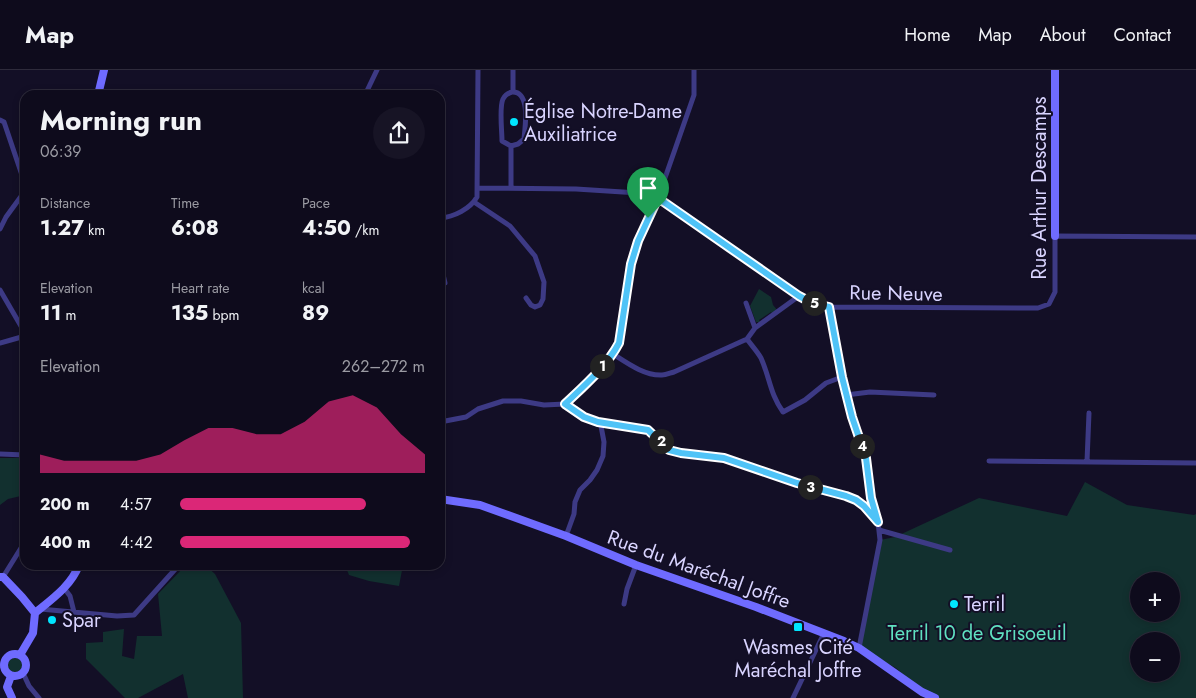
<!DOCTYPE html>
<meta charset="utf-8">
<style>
:root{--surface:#0e0b1c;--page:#171425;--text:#f1f3f6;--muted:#9b9ba3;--line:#2e2b3b;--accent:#db2777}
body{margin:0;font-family:Jost,sans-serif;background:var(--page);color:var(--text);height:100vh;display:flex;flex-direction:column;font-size:19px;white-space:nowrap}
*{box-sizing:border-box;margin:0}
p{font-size:16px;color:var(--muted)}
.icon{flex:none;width:28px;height:28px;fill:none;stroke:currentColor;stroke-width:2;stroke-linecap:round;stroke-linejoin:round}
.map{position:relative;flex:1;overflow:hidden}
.sheet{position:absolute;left:20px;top:20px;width:425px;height:480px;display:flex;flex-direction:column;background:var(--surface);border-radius:15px;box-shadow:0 2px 8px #0003,0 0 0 1px var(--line)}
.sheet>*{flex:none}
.fabs{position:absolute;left:1130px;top:502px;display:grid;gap:10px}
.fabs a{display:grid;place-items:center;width:50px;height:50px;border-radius:50%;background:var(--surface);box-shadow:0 2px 8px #0003,0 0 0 1px var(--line);font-size:25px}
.pin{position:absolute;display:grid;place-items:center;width:42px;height:42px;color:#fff;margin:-51px -21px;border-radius:50% 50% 50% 0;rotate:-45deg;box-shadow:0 0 5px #0007}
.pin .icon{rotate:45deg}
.km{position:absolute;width:25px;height:25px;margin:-12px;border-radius:50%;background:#222;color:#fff;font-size:14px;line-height:25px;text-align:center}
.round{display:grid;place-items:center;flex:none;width:52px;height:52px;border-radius:26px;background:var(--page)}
.summary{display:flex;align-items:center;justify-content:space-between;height:85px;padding:0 20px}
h1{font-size:28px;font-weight:700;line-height:38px}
.figures{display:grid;grid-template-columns:repeat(3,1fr);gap:8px;height:85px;padding:5px 20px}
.figures div{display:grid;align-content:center}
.figures b{font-size:21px;font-weight:700}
.figures small{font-size:14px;font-weight:400}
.figures p{font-size:14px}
.chart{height:140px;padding:10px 20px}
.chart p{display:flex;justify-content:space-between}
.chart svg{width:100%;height:90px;margin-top:5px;fill:var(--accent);opacity:.7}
ul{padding:0 20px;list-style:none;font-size:16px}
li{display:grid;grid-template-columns:80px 60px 1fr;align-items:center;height:38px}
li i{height:12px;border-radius:6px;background:var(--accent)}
header{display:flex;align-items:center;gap:30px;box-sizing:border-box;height:70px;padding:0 25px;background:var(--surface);border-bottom:1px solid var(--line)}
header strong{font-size:24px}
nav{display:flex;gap:28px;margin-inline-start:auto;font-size:18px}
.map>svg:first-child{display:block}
.green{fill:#12302f;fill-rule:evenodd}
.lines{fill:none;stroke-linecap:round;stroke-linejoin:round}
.street{stroke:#3d3a85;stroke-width:5}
.secondary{stroke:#6f6bff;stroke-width:8}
.route-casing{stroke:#fff;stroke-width:10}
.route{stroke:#4fc3f7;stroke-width:6}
.poi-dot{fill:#00e5ff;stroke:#130f26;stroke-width:2}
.labels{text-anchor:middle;stroke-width:4;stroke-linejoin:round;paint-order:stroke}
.poi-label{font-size:20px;fill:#d9d4ff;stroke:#130f26;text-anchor:start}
.street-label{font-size:20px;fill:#d9d4ff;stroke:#130f26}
.park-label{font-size:20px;fill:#5fe0c0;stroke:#130f26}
</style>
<header>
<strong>Map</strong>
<nav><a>Home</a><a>Map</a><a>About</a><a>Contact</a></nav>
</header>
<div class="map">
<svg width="1196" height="628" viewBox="0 0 1196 628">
<rect width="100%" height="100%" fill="#130f26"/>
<path class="green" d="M759 219 771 227 773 235 778 241 773 245 771 242 759 250 760 252H756L750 236Z
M0 388H25V425L8 429 0 435Z
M1085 412 1127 435 1194 445 1196 444V628H935L922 622 896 598 859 578 880 470 895 467 979 428 1067 446ZM1139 511H1171V544H1139ZM1139 571H1171V604H1139Z
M186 495H205L215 504 241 553 243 628H188L183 604 138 628H125L86 589V573L103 572V562L124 559 122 586 134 589 137 566H162L158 524Z
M345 495H403L399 516 369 511 349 505Z
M8 595a7 7 0 1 1 14 0a7 7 0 1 1-14 0Z"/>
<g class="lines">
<path class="street" d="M513 0V22
M365 25 377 0
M0 50 4 52 25 114
M477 118 576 119 654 124 799 226 812 233 829 237 1038 238 1049 234 1055 222V166L1196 167
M511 118V76L502 71C502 61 499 37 503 29 505 25 508 23 512 22 531 21 525 57 524 69L518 74 511 76
M474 132 510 156 535 186 544 212 543 229 540 235 535 237 531 235 526 228
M440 148C454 147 470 139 477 127L478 0
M0 159 6 147 25 121
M440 191 445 213
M0 220 25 263
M746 233 755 258
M829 237 846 325 852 347 866 388 871 428 878 452 880 470 859 578
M747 269C752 276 757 281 761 288 770 308 770 324 783 342L805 330 826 313 842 307
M0 273 25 266
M613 284C627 293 645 306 662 305 666 305 670 303 674 302L747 269 755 258 799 226
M846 325 870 322 934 325
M565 334 584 347 598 352 601 356 604 372 603 386 597 400 590 410 580 420 575 432 574 444 566 466
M440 352 466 347 478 339 503 331H521L544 335 565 334 582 318 613 284 619 273 631 194 638 171 655 132 658 128 694 25V0
M598 352 648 359 669 380 681 383 715 385 724 388 797 413 856 430 864 436 875 448
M0 384 25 385
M989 391 1196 393
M1087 391 1089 343
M879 460 950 480
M3 507 21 478 25 474
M64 518 70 526 74 542
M624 534 627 519 636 495
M40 539 117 546 134 545 179 495
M0 595 3 596
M23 603 29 616 39 628
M793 628 824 563"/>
<path class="secondary" d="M1055 0V166
M98 25 104 0
M440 429 480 435 566 466 636 495 756 537 844 571 859 578 922 622 935 628
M0 507H3L22 527 35 543 33 563 20 585
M35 543C52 529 71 516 79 495
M4 595a11 11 0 1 1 22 0a11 11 0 1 1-22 0Z
M11 606 7 617 12 628"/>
</g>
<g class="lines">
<g class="route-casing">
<path id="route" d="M658 128 799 226 812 233 829 237 842 307 852 347 866 388 871 428 878 452 864 436 856 430 846 426 797 413 724 388 681 383 669 380 648 360 598 352 584 347 565 334C584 316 607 296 619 273L631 194 638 171Z"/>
</g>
<use href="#route" class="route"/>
</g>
<g class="poi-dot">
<circle cx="514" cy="52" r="5"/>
<circle cx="954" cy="534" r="5"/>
<circle cx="52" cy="550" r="5"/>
<rect x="793" y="552" width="10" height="10" rx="2.5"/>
</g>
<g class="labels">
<g class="poi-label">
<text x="524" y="48">Église Notre-Dame<tspan x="524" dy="23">Auxiliatrice</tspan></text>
<text x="964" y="541">Terril</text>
<text x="62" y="557">Spar</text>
<text x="798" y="584" text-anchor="middle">Wasmes Cité<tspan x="798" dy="23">Maréchal Joffre</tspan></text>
</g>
<g class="street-label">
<text transform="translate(1039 118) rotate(-90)" y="7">Rue Arthur Descamps</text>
<text transform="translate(896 223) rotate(1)" y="7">Rue Neuve</text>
<text transform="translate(699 499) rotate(20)" y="7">Rue du Maréchal Joffre</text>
</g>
<g class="park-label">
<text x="977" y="570">Terril 10 de Grisoeuil</text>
</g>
</g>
</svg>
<div class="fabs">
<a>+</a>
<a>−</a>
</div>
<div class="pin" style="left:648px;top:148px;background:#1e9e55"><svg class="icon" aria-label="arrive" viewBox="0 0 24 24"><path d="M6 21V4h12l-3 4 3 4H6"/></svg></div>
<b class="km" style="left:602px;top:296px">1</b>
<b class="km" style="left:661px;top:371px">2</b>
<b class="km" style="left:810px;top:417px">3</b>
<b class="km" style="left:862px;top:376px">4</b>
<b class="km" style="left:814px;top:233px">5</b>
<section class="sheet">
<div class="summary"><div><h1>Morning run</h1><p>06:39</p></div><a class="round"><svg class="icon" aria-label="share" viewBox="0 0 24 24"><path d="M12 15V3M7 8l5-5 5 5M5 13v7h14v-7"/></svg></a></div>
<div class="figures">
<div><p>Distance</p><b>1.27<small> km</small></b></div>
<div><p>Time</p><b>6:08</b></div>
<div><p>Pace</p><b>4:50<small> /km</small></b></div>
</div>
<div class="figures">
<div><p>Elevation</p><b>11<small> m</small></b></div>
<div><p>Heart rate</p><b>135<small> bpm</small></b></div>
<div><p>kcal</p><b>89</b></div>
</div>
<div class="chart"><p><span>Elevation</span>262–272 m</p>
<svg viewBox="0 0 160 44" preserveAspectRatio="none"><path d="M0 44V35L10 38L20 38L30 38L40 38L50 35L60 28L70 22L80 22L90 25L100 25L110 19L120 9L130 6L140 12L150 25L160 35V44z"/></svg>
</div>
<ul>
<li><b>200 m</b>4:57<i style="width:76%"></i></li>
<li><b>400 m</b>4:42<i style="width:94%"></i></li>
</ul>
</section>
</div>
